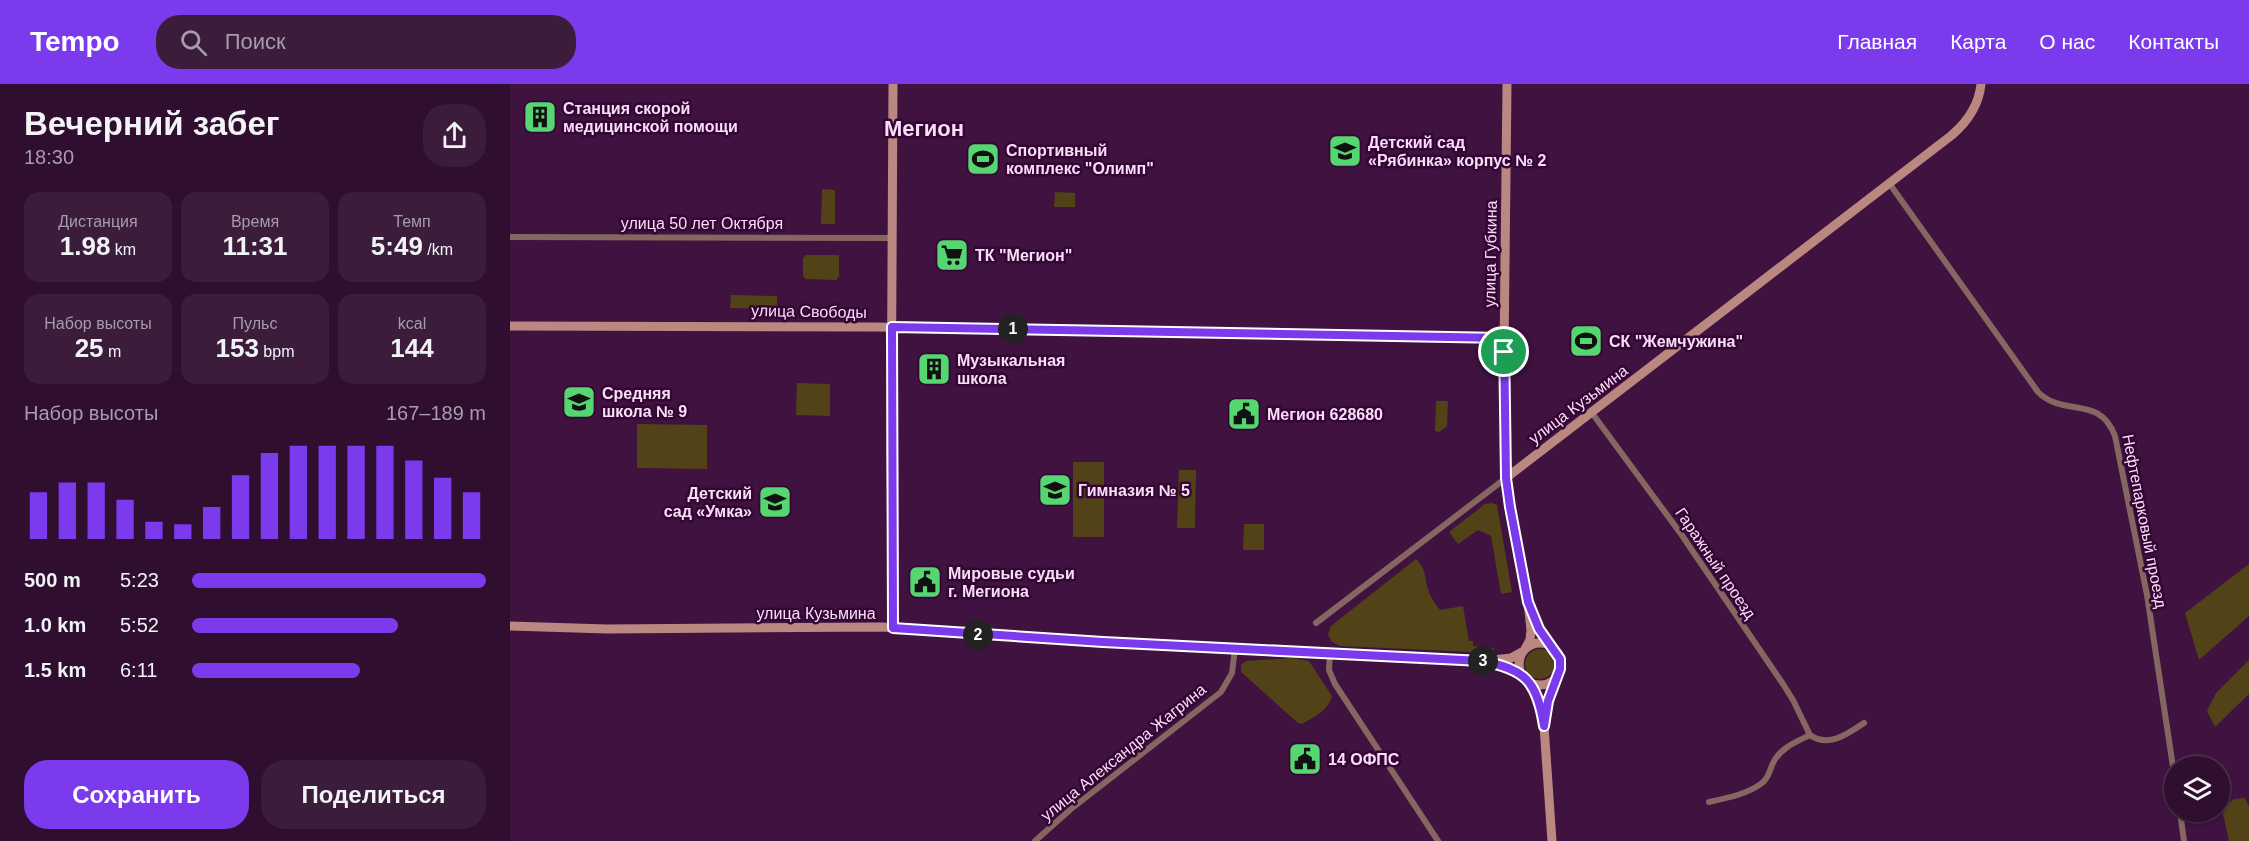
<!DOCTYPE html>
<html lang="ru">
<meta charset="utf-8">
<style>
:root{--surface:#2f0e2f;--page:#3b1c3b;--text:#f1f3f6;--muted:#a79caa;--line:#4a2e4b;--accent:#7c3aed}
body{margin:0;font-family:Arial,sans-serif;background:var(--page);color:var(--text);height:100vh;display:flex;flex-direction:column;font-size:22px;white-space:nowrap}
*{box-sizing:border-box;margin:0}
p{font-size:20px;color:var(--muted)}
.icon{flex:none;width:33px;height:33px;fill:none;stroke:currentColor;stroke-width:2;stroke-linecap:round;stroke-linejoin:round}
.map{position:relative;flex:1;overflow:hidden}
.panel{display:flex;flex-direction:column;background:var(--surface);width:510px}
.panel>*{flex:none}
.fabs{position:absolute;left:1654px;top:672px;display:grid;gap:12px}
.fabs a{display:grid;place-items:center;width:66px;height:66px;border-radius:50%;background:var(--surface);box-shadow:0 2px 4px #0004,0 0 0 2px var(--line);font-size:30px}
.pin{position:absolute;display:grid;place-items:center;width:51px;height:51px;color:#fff;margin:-26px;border:3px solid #fff;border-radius:50%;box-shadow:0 2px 6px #0007}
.km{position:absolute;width:30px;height:30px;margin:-15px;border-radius:50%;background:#222;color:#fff;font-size:16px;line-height:30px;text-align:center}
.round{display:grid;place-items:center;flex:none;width:63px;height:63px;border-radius:24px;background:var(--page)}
.headline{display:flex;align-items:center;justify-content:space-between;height:102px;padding:0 24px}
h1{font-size:33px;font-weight:600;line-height:45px}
.figures{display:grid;grid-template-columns:repeat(3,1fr);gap:9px;height:102px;padding:6px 24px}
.figures div{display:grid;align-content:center;border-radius:15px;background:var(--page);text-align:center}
.figures b{font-size:26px;font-weight:600}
.figures small{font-size:16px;font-weight:400}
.figures p{font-size:16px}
.chart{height:168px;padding:12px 24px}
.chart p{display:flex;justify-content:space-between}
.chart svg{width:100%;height:108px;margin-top:6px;stroke:var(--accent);stroke-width:6}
.action{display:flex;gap:12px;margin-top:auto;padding:12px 24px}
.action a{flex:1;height:69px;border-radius:24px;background:var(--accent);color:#fff;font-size:24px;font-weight:600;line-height:69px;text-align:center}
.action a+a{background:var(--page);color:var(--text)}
ul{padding:0 24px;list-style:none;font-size:20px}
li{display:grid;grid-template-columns:96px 72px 1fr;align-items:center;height:45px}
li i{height:15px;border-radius:8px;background:var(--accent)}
header{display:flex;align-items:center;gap:36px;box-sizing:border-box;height:84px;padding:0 30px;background:var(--accent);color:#fff}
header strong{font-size:28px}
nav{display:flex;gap:33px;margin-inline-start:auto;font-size:21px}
.search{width:420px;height:54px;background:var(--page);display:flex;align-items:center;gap:15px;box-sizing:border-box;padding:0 21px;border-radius:24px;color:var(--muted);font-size:22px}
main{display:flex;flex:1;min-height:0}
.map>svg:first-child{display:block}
.green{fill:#524217}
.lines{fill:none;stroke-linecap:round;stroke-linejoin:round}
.street{stroke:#866661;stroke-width:6}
.secondary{stroke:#bb8881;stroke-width:9}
.route-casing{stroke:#fff;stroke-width:12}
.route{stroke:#7c3aed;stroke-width:8}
.labels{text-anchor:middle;stroke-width:5;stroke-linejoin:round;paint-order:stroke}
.poi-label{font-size:16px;font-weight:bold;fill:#faddf8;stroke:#340634;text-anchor:start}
.street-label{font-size:16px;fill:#faddf8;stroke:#340634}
.district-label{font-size:22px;font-weight:bold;fill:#faddf8;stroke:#340634}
</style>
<header>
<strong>Tempo</strong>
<div class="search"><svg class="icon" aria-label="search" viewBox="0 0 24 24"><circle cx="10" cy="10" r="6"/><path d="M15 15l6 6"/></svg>Поиск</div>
<nav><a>Главная</a><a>Карта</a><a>О нас</a><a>Контакты</a></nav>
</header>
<main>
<section class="panel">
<div class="headline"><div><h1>Вечерний забег</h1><p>18:30</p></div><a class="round"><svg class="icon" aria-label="share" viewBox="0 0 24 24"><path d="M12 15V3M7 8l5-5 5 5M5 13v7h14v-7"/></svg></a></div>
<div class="figures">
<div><p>Дистанция</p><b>1.98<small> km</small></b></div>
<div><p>Время</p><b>11:31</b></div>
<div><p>Темп</p><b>5:49<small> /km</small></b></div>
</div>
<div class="figures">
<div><p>Набор высоты</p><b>25<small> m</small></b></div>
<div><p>Пульс</p><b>153<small> bpm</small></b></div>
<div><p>kcal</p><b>144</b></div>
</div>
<div class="chart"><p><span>Набор высоты</span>167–189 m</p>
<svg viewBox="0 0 160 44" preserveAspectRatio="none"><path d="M5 44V25M15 44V21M25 44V21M35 44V28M45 44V37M55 44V38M65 44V31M75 44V18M85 44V9M95 44V6M105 44V6M115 44V6M125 44V6M135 44V12M145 44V19M155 44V25"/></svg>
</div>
<ul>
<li><b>500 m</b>5:23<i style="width:100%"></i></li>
<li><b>1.0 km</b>5:52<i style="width:70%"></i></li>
<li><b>1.5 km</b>6:11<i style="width:57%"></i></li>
</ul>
<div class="action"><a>Сохранить</a><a>Поделиться</a></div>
</section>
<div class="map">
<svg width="1739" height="757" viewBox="0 0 1739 757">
<rect width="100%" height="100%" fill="#3f123f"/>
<path class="green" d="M312 105 325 106V140H311Z
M545 108 565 109V123H544Z
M296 171H329V192L326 196 296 195 293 192V174Z
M221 211 267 212V225L220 224Z
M287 299 320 300V332L286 331Z
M926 317H938L937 342 929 348 925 347Z
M127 340 197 341V385L127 384Z
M563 378H594V453H563Z
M669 386H686L685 444H667Z
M982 419 987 421 1002 508 991 510 981 452 968 446 948 460 939 448 975 420Z
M734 440H754V466H733Z
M906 475C917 486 914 492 918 505 920 513 925 519 930 526L953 522 959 557H963V562L984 564V569L830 562 822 558 818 551 821 542Z
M1739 480V532L1689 576 1675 529Z
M1015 580a15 15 0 1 1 30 0a15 15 0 1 1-30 0Z
M783 574 799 577 822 612C819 626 804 633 792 640L788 639 731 588V581L736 577Z
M1739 576V610L1705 643 1697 627 1706 609Z
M1735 714 1739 723V757H1719L1712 725 1724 715Z"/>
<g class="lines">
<path class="street" d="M1379 99 1528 308C1554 334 1589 310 1605 352L1637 511 1665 696
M0 153 383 154
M1082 329 1171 450 1273 600 1283 616 1300 651
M806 539 996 394
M820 569 819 586 825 600 928 757
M1199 718C1217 714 1238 710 1252 699 1259 694 1260 685 1263 679 1270 664 1286 658 1300 651 1318 664 1338 650 1354 639
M1670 728 1674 757
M525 757 561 725 711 608 722 589 725 564"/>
<path class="secondary" d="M997 0 994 269 995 371 999 419 1018 518 1021 546 1020 556 1015 565
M0 242 366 243 994 254
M996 394 1442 51C1458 37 1469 21 1471 0
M1023 529 1029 545 1041 561
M0 542 97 545 372 543 593 558 972 577 998 582 1012 591
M383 544 381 371 383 0
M1009 580a21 21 0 1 1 42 0a21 21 0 1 1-42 0Z
M983 576 1001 574 1012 568
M1017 596 1028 616 1034 642 1042 757
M1035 633 1038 617 1046 595"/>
</g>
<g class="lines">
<g class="route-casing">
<path id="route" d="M382 243 994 254 996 394 1000 423 1018 518 1029 545 1050 575V585L1038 617 1034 642C1027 597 1015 585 972 577L593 558 383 544Z"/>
</g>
<use href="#route" class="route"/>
</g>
<defs>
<g id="building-square" transform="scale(1.725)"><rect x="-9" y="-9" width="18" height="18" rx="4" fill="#55d671" stroke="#340634"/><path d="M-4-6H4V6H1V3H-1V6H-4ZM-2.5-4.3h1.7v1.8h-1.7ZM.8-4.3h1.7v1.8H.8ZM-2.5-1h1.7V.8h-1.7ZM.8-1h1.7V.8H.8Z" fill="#111"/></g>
<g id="school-square" transform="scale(1.725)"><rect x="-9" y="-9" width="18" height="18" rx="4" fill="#55d671" stroke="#340634"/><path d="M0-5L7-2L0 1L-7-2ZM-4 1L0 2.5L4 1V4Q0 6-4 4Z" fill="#111"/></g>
<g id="stadium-square" transform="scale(1.725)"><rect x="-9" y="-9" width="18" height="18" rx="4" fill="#55d671" stroke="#340634"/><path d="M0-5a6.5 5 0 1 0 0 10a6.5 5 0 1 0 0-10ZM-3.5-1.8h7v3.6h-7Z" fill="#111"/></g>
<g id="supermarket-square" transform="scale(1.725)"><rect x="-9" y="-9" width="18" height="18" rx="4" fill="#55d671" stroke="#340634"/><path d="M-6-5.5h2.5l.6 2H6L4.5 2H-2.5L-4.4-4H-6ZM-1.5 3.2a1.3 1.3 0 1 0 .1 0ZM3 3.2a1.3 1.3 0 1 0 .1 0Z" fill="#111"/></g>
<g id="civic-square" transform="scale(1.725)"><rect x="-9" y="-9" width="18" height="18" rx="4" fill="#55d671" stroke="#340634"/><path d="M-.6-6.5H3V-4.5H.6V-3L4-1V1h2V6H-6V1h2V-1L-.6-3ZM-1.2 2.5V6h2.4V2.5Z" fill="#111"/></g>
</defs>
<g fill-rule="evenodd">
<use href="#building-square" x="30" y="33"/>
<use href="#school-square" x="835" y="67"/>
<use href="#stadium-square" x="473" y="75"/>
<use href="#supermarket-square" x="442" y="171"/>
<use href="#stadium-square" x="1076" y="257"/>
<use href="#building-square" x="424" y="285"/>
<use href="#school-square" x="69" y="318"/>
<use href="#civic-square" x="734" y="330"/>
<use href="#school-square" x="545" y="406"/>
<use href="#school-square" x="265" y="418"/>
<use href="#civic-square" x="415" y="498"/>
<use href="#civic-square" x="795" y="675"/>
</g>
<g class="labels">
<g class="poi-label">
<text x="53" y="30">Станция скорой<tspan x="53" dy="18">медицинской помощи</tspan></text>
<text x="858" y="64">Детский сад<tspan x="858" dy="18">«Рябинка» корпус № 2</tspan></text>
<text x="496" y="72">Спортивный<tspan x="496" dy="18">комплекс "Олимп"</tspan></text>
<text x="465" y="177">ТК "Мегион"</text>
<text x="1099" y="263">СК "Жемчужина"</text>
<text x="447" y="282">Музыкальная<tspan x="447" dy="18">школа</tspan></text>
<text x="92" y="315">Средняя<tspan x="92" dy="18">школа № 9</tspan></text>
<text x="757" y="336">Мегион 628680</text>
<text x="568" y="412">Гимназия № 5</text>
<text x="242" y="415" text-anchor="end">Детский<tspan x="242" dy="18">сад «Умка»</tspan></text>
<text x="438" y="495">Мировые судьи<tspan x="438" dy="18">г. Мегиона</tspan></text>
<text x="818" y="681">14 ОФПС</text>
</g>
<g class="street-label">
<text x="192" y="145">улица 50 лет Октября</text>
<text transform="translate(980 170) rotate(-89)" y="6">улица Губкина</text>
<text transform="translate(299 227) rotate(1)" y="6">улица Свободы</text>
<text transform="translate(1068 320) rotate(-37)" y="6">улица Кузьмина</text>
<text transform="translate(1635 437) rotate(79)" y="6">Нефтепарковый проезд</text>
<text transform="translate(1206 479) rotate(56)" y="6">Гаражный проезд</text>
<text x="306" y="535">улица Кузьмина</text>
<text transform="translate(613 668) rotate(-39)" y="6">улица Александра Жагрина</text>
</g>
<g class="district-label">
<text x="414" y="52">Мегион</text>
</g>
</g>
</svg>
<div class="fabs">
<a><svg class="icon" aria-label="layers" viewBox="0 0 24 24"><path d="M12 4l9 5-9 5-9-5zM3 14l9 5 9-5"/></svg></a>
</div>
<div class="pin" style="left:994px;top:268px;background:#1e9e55"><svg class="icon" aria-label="arrive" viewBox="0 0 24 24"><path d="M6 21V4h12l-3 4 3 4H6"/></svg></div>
<b class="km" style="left:503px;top:245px">1</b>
<b class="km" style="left:468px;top:551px">2</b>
<b class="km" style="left:973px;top:577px">3</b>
</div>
</main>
